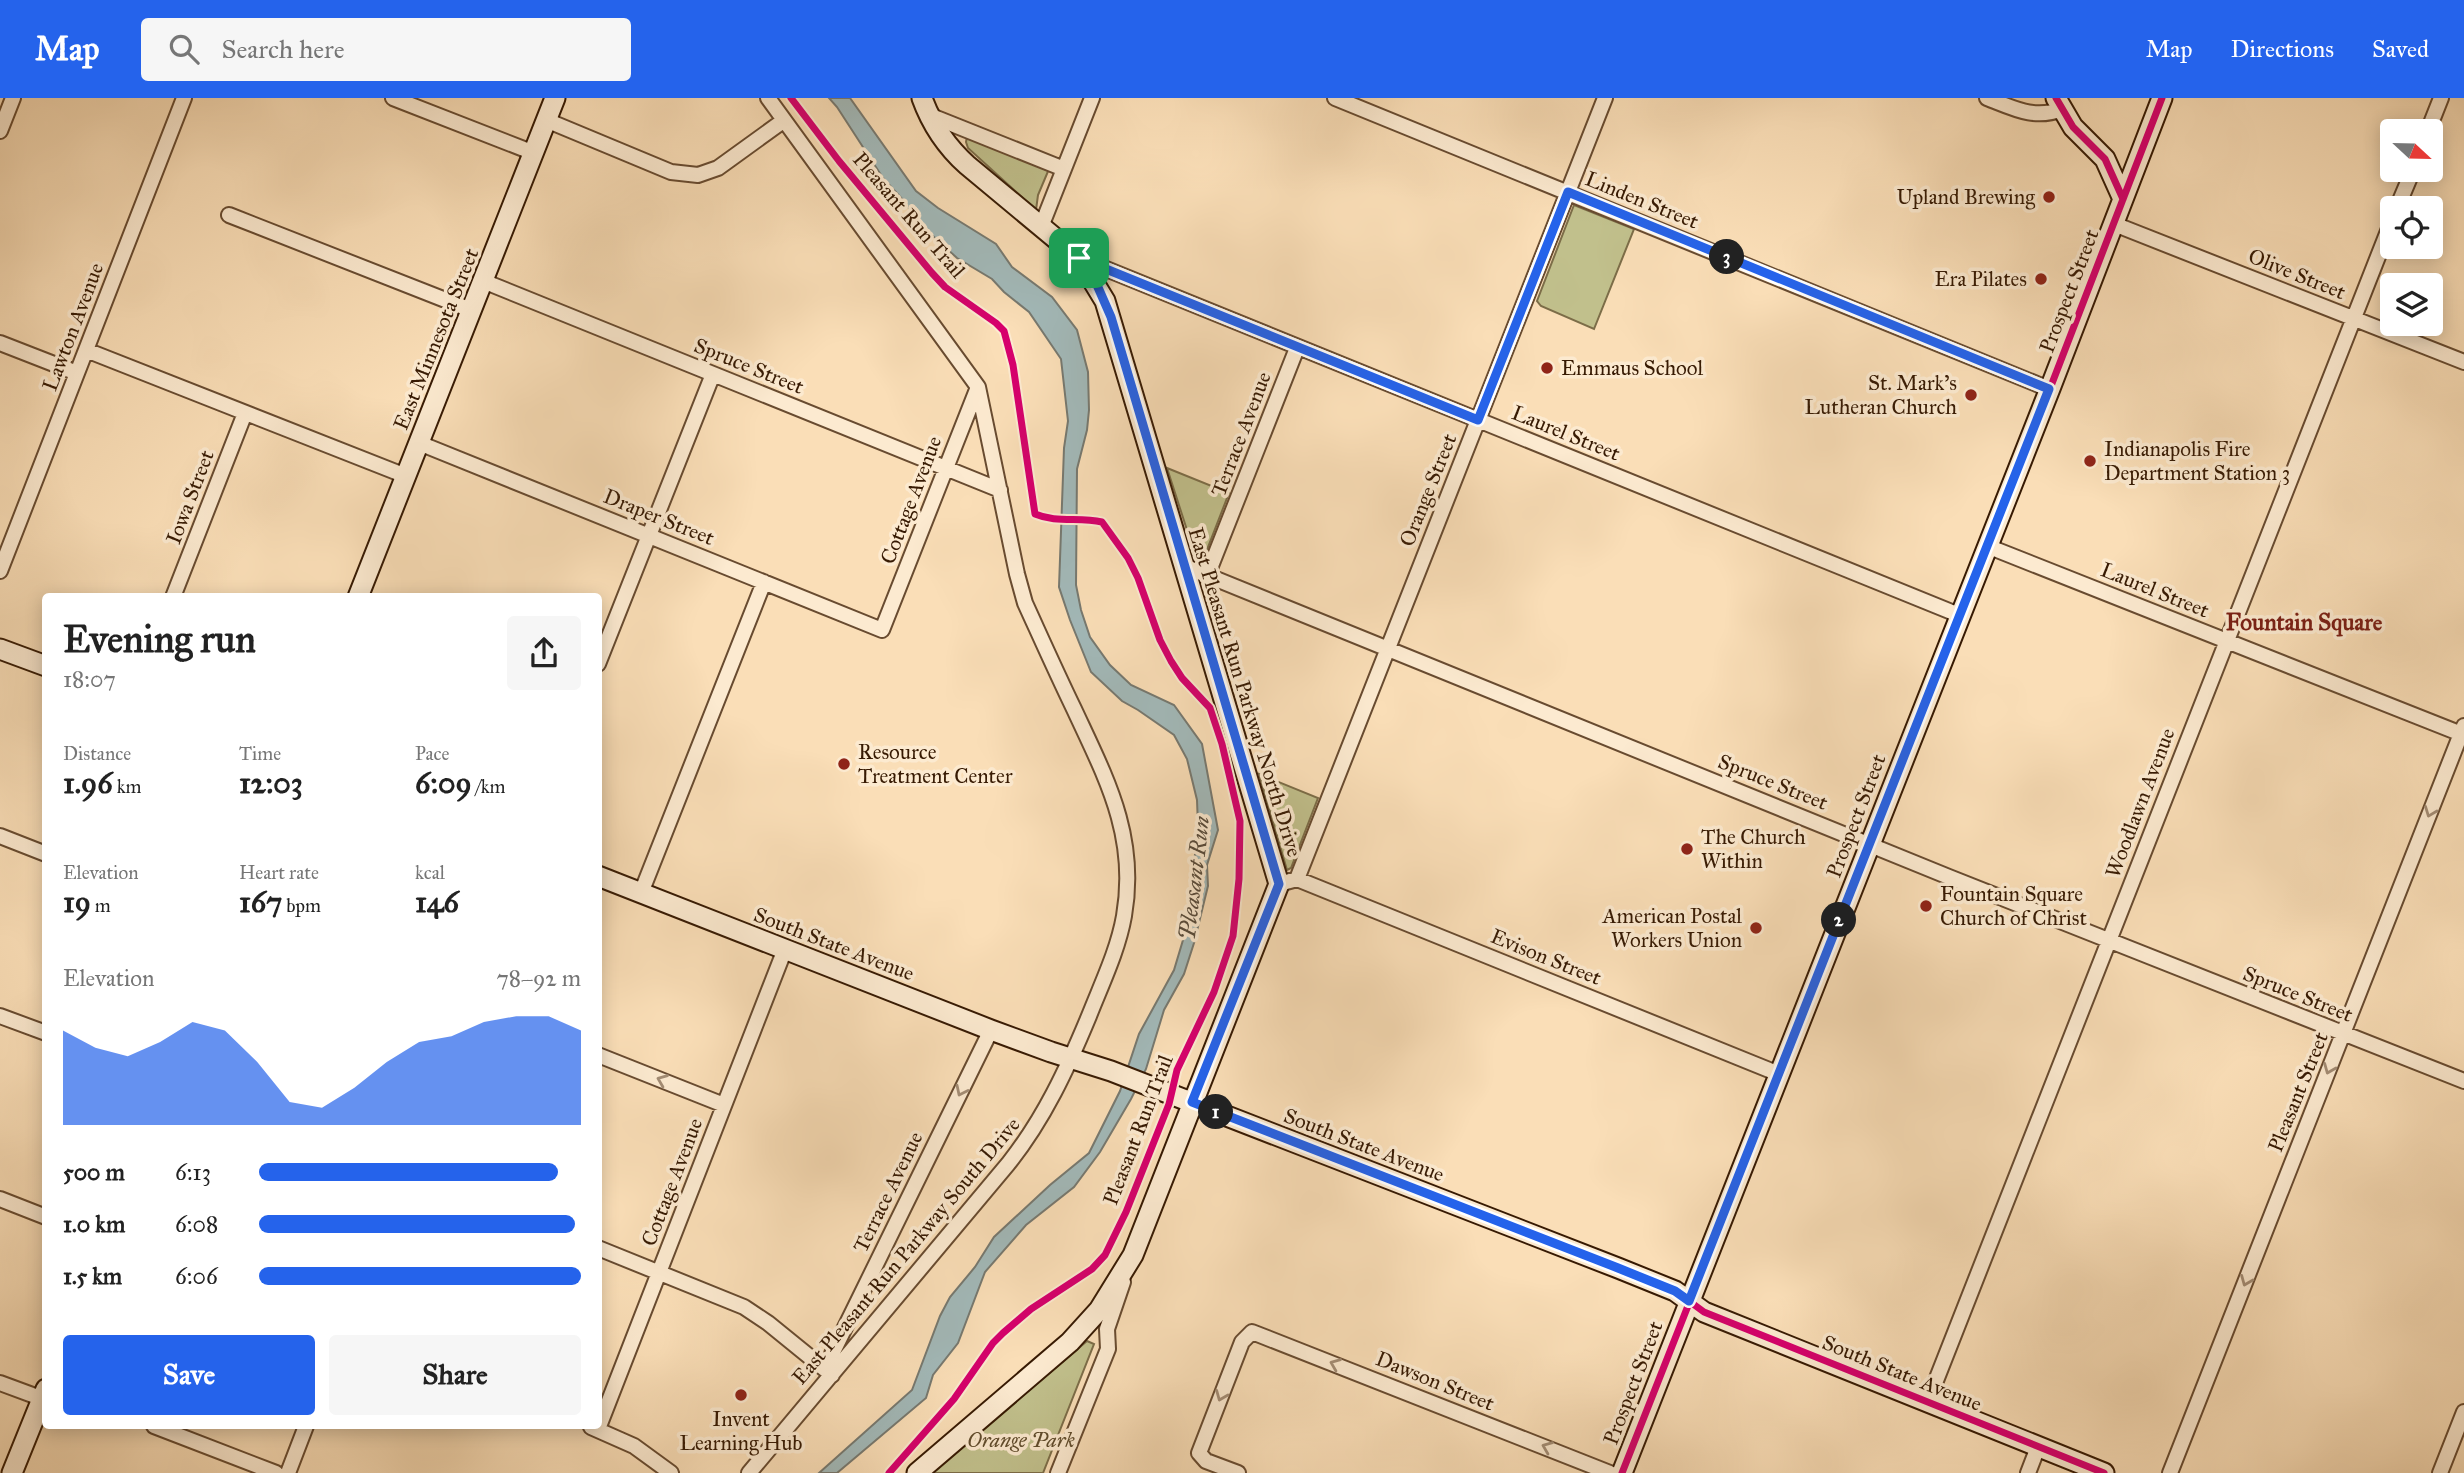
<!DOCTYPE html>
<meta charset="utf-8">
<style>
:root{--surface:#fff;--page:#f6f6f6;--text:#222;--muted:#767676;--accent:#2563eb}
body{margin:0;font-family:"IM FELL Great Primer",serif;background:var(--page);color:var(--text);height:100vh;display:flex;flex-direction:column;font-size:26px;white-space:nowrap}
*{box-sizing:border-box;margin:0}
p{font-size:23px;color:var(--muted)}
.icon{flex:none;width:38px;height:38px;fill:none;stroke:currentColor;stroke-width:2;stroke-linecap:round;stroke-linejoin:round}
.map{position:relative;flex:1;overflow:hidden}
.side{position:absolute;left:42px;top:495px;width:560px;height:836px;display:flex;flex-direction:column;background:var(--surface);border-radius:7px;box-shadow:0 4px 18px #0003}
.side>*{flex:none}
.needle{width:46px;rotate:112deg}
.fabs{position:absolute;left:2380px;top:21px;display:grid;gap:14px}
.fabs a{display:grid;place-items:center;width:63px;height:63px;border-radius:7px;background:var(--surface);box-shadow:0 4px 18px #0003;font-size:35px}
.pin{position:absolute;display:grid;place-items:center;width:60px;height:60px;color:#fff;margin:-30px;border-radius:14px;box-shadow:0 4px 10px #0006}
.km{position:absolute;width:35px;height:35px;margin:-18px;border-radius:50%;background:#222;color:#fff;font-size:19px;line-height:35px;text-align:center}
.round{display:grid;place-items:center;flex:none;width:74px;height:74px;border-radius:7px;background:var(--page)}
.summary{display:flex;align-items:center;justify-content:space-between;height:119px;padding:0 21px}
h1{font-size:38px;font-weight:700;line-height:52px}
.figures{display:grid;grid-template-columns:repeat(3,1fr);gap:10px;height:119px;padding:7px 21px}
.figures div{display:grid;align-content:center}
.figures b{font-size:30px;font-weight:700}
.figures small{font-size:19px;font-weight:400}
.figures p{font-size:19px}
.chart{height:196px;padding:14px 21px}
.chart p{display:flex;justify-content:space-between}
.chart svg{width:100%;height:126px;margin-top:7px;fill:var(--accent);opacity:.7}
.primary-button{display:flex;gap:14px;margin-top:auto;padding:14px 21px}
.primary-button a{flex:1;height:80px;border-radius:7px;background:var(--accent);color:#fff;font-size:28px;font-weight:700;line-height:80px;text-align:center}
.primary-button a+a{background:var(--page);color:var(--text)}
ul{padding:0 21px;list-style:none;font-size:23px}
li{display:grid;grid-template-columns:112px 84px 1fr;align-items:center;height:52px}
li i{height:18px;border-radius:9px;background:var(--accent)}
header{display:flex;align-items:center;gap:42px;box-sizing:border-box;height:98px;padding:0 35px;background:var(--accent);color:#fff}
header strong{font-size:33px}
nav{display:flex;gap:38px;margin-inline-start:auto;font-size:24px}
.search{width:490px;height:63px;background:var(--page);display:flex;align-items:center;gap:18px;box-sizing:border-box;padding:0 24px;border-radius:7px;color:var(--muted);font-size:26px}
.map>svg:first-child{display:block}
.green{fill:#c1c08c;stroke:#7c6d48;stroke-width:2}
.water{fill:#a2b9b9;stroke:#777970;stroke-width:2}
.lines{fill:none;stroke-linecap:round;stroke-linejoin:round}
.street-casing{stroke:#684b30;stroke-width:18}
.secondary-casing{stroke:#371a03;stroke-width:23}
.street{stroke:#fcead0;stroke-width:14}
.secondary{stroke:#fcead0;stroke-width:19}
.cycleway-casing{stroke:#fcead0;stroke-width:11}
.cycleway{stroke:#d6006c;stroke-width:7}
.oneway{stroke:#a38c74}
.route-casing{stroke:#fff;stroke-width:14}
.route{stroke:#2563eb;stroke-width:9}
.poi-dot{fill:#8f2418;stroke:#fcead0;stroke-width:2.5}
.labels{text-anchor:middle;stroke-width:7;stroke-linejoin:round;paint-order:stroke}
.poi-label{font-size:21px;fill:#371a03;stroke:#fcead0;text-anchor:start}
.street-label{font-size:21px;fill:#371a03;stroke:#fcead0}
.park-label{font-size:21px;font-style:italic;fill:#604c2c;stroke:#fcead0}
.neighbourhood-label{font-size:23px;font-weight:bold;fill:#7a1f14;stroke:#fcead0}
.water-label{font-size:23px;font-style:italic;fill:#574a3a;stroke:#fcead0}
</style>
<header>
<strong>Map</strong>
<div class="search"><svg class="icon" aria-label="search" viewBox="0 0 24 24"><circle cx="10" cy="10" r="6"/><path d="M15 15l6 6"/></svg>Search here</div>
<nav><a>Map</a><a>Directions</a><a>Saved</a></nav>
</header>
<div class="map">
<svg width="2464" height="1375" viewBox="0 0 2464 1375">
<rect width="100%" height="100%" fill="#fadeb7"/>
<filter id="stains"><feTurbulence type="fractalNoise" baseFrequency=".00286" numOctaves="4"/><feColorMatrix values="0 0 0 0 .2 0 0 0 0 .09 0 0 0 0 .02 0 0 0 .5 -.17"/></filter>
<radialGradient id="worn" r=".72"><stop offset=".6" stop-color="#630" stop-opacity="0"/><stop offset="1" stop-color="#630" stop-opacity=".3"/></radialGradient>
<path class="green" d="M967 39 1049 71 1038 97 1036 112 968 50 966 44Z
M1574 107 1634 131 1594 231 1541 208 1537 203Z
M1167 370 1229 395 1203 462 1196 460Z
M1259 676 1318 700 1291 770 1287 772Z
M1087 1243 1094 1246 1043 1375H932Z"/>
<path class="water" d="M829 0H850L916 93 938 110 996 146 1012 169 1052 199 1077 232 1088 274 1089 312 1087 332 1077 371 1076 487 1081 512 1090 539 1110 567 1131 587 1174 607 1202 646 1218 732 1207 767 1208 788 1194 845 1184 876 1164 912 1146 971 1131 1001 1100 1054 1074 1089 1026 1127 985 1174 958 1245 933 1277 926 1300 837 1375H819L912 1292 940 1218 950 1199 975 1169 994 1139 1050 1087 1089 1055 1120 993 1139 936 1174 872 1183 842 1190 801 1198 729 1197 702 1187 661 1174 637 1138 612 1122 603 1091 574 1070 522 1059 489 1064 350 1068 323 1061 261 1029 214 1004 194 992 181 957 160 921 127 903 102 883 80 837 9Z"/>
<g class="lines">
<g class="street-casing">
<path id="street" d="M393 0 534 55
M1335 0 2049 291
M1987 0C2013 10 2034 22 2062 11
M929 17 1064 71
M546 22 671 74 698 77 718 70 783 23
M0 33 13 0
M2428 33 2441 0
M2397 110 2413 72
M229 117 471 212
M2114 126 2464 264
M1041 129 1092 0
M1079 160 1959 517
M483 183 1000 392
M0 245 77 275
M86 252 406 378
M419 345 882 532 978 289
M1987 448 2464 637
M1184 468 1949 779 2464 983
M0 473 184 0
M1207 478 1297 250
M173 499 245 315
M598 566 713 276
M0 738 46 756
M1297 781 1779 976
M1279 786 1297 781 1605 0
M641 795 764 484
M0 918 46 935
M598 957 724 1007
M0 1101 46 1119
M598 1150 744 1209 768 1225 832 1277
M832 1277V1256L991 932
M0 1285 46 1302
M1928 1303 2392 123
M154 1328 276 1375
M591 1329 634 1348 671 1375
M598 1331 785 851
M288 1375 306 1328
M749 1375 1008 1066C1044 1021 1067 971 1089 918 1102 885 1118 852 1124 818 1138 738 1106 680 1074 611 1057 576 1041 540 1025 505L1017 476 978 289 768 0
M1058 1375 1108 1251 1107 1231 1123 1184
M1238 1375 1206 1363 1199 1355 1242 1244 1252 1234 1610 1375
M2028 1375 2038 1349
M2170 1375 2464 628
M2440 1375 2464 1314"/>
</g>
<g class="secondary-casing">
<path id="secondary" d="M2056 0 2073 29 2105 61 2123 101
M358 499 555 0
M0 551 46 568
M598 778 991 932 1051 954 1111 973 1618 1170 1675 1193 1704 1214 2104 1375
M12 1375 46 1291
M917 1375 1070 1244 1099 1212 1133 1157 1279 786 1105 203 1079 160 967 67C947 49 931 25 922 0
M1622 1375 2051 288 2162 0"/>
</g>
<use href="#street" class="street"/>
<use href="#secondary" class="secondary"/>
<g class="cycleway-casing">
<path id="cycleway" d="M791 0 839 63 932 175 945 189 996 225 1004 233 1013 267 1035 416C1056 425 1079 419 1102 424L1128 460 1138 480 1160 542 1171 563 1182 580 1210 610 1222 646 1240 723 1239 781 1233 838 1214 894 1177 972 1169 1006 1126 1114 1105 1157 1092 1171 1031 1211 1003 1235 993 1245 954 1301 889 1375
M2056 0 2073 29 2105 61 2123 101
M1689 1203 1704 1214 2104 1375
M1622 1375 2051 288 2162 0"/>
</g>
<use href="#cycleway" class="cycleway"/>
</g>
<defs><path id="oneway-chevron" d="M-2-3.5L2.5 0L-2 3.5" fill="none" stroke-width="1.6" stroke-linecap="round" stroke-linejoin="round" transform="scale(1.75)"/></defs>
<g class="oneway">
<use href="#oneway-chevron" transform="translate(2430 714) rotate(111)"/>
<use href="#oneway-chevron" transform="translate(2329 971) rotate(112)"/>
<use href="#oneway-chevron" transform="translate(662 982) rotate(-158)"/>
<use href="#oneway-chevron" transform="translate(961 993) rotate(116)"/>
<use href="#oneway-chevron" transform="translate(2246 1183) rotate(112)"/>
<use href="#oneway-chevron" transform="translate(1335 1266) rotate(-158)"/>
<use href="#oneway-chevron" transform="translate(1221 1298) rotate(112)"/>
<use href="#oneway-chevron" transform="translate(1547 1349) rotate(-158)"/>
</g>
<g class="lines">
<g class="route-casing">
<path id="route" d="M1568 94 2049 291 1689 1203 1675 1193 1618 1170 1192 1004 1279 786 1111 219 1097 187 1079 160 1478 322Z"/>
</g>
<use href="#route" class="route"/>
</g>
<g class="poi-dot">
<circle cx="2049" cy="99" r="7"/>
<circle cx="2041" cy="181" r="7"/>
<circle cx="1547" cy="270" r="7"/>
<circle cx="1971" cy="297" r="7"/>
<circle cx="2090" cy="363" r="7"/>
<circle cx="844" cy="666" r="7"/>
<circle cx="1687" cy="751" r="7"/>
<circle cx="1926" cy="808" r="7"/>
<circle cx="1756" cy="830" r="7"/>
<circle cx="741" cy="1297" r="7"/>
</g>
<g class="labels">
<g class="poi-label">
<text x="2035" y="106" text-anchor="end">Upland Brewing</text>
<text x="2027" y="188" text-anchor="end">Era Pilates</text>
<text x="1561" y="277">Emmaus School</text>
<text x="1957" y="292" text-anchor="end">St. Mark's<tspan x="1957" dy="24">Lutheran Church</tspan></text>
<text x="2104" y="358">Indianapolis Fire<tspan x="2104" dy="24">Department Station 3</tspan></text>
<text x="858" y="661">Resource<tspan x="858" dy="24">Treatment Center</tspan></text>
<text x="1701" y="746">The Church<tspan x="1701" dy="24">Within</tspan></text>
<text x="1940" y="803">Fountain Square<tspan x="1940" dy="24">Church of Christ</tspan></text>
<text x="1742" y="825" text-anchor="end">American Postal<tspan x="1742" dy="24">Workers Union</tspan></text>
<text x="741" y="1328" text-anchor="middle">Invent<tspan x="741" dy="24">Learning Hub</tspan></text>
</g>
<g class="street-label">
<text transform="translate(1642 102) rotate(22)" y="7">Linden Street</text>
<text transform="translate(909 117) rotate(49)" y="7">Pleasant Run Trail</text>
<text transform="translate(2297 176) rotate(22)" y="7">Olive Street</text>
<text transform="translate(2069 193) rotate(-69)" y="7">Prospect Street</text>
<text transform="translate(73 229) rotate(-69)" y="7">Lawton Avenue</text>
<text transform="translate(436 241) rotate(-68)" y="7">East Minnesota Street</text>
<text transform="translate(749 268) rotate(22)" y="7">Spruce Street</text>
<text transform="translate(1566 335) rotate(22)" y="7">Laurel Street</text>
<text transform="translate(1241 336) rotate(-69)" y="7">Terrace Avenue</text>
<text transform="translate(1428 392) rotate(-68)" y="7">Orange Street</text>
<text transform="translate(190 399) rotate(-69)" y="7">Iowa Street</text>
<text transform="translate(911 402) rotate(-69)" y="7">Cottage Avenue</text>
<text transform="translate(659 419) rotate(22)" y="7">Draper Street</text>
<text transform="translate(2155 492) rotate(22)" y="7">Laurel Street</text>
<text transform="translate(1245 594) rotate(73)" y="7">East Pleasant Run Parkway North Drive</text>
<text transform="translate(1773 684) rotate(22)" y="7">Spruce Street</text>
<text transform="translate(2140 705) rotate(-69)" y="7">Woodlawn Avenue</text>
<text transform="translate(1856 718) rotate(-69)" y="7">Prospect Street</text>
<text transform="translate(834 846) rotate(21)" y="7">South State Avenue</text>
<text transform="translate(1546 859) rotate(22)" y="7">Evison Street</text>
<text transform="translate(2298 896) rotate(22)" y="7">Spruce Street</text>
<text transform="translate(2298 994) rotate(-68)" y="7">Pleasant Street</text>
<text transform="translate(1138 1032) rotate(-69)" y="7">Pleasant Run Trail</text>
<text transform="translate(1364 1047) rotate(21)" y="7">South State Avenue</text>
<text transform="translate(672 1084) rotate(-69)" y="7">Cottage Avenue</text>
<text transform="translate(888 1094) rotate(-64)" y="7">Terrace Avenue</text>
<text transform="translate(906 1153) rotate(-50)" y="7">East Pleasant Run Parkway South Drive</text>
<text transform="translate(1902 1275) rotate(22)" y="7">South State Avenue</text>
<text transform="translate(1435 1283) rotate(22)" y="7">Dawson Street</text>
<text transform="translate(1633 1285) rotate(-69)" y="7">Prospect Street</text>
</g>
<g class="park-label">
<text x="1021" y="1349">Orange Park</text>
</g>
<g class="neighbourhood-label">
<text x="2304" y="532">Fountain Square</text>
</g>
<g class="water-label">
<text transform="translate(1194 780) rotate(-83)" y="8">Pleasant Run</text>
</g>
</g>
<rect width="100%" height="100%" filter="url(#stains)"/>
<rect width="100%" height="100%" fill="url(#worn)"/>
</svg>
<div class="fabs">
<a><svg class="needle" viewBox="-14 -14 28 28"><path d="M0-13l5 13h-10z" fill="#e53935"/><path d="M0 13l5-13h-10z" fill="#767676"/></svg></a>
<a><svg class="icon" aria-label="locate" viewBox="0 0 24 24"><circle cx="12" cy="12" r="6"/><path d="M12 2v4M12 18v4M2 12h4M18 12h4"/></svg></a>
<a><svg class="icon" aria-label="layers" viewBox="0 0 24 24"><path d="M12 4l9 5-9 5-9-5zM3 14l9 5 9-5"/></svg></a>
</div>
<div class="pin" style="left:1079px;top:160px;background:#1e9e55"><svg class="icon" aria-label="arrive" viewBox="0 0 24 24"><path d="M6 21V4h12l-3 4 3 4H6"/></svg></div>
<b class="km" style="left:1216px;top:1014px">1</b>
<b class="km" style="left:1839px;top:822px">2</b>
<b class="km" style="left:1727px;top:159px">3</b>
<section class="side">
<div class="summary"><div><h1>Evening run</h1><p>18:07</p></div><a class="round"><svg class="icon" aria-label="share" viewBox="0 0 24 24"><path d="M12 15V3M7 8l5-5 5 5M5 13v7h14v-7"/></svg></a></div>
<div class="figures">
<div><p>Distance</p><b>1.96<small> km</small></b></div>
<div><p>Time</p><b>12:03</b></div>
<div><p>Pace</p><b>6:09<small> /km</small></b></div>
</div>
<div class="figures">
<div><p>Elevation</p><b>19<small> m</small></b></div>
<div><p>Heart rate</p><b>167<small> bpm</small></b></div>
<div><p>kcal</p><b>146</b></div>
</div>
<div class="chart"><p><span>Elevation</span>78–92 m</p>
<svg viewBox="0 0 160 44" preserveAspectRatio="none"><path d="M0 44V11L10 17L20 20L30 15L40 8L50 11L60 22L70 36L80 38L90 31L100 22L110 15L120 13L130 8L140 6L150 6L160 11V44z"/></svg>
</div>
<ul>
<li><b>500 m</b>6:13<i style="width:93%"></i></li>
<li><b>1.0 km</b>6:08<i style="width:98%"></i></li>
<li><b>1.5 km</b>6:06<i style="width:100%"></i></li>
</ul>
<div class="primary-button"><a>Save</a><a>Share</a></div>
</section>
</div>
